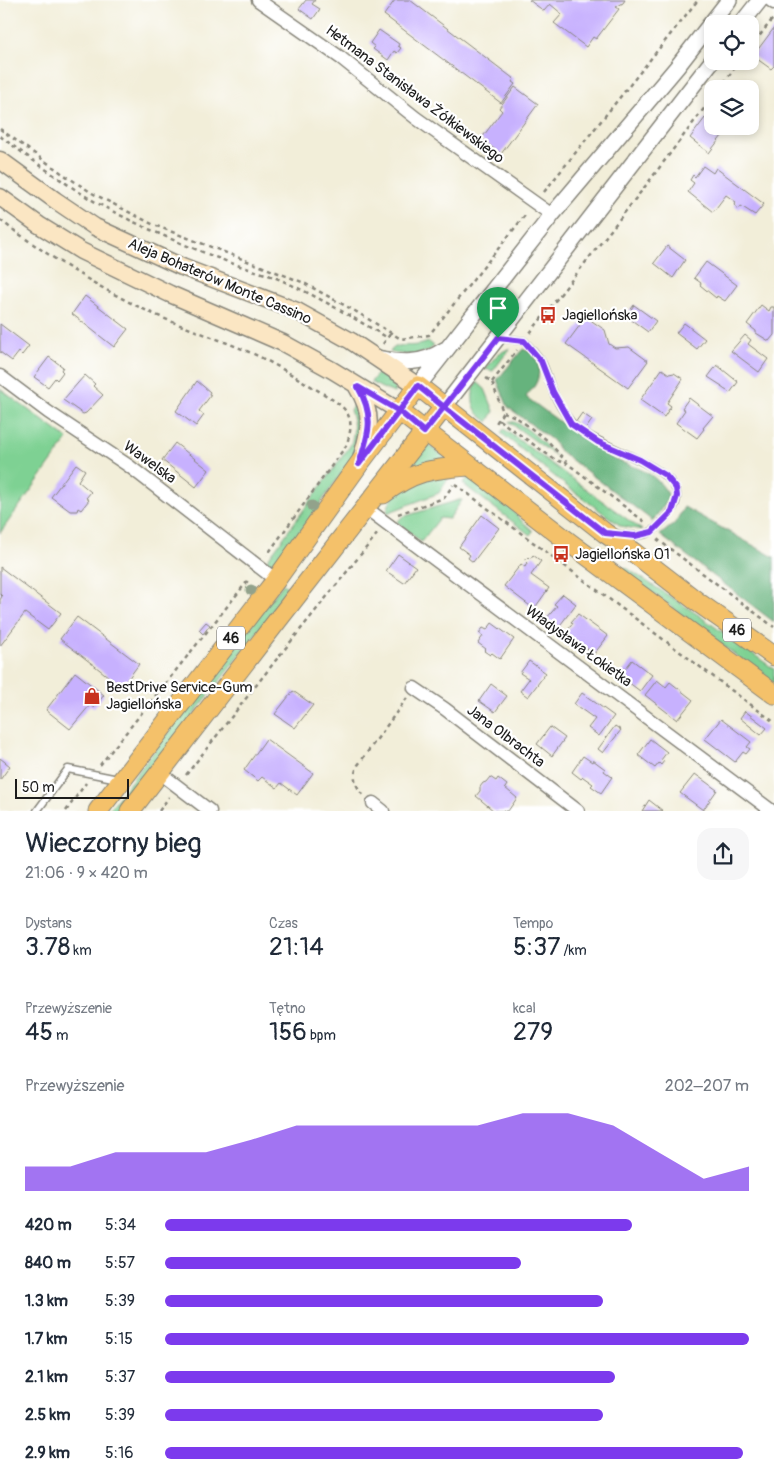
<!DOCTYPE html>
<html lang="pl">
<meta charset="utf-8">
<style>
:root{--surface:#fff;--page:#f6f6f7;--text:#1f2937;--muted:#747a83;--accent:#7c3aed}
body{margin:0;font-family:Pangolin,sans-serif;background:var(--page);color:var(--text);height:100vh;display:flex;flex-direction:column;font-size:19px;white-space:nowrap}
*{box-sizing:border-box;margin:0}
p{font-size:16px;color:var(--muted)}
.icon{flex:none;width:28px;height:28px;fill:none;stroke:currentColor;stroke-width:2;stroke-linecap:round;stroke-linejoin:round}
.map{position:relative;height:811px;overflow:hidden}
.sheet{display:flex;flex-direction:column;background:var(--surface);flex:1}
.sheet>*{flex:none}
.tools{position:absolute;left:704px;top:15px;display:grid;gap:10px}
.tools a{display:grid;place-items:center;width:55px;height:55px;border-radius:10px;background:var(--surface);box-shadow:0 2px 8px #0003;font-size:25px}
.scale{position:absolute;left:15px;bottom:12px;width:114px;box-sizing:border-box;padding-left:5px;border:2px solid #1c1c1c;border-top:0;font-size:14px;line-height:18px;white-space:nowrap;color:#1c1c1c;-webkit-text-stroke:4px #fff;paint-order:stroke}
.pin{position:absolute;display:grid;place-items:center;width:42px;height:42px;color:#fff;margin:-51px -21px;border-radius:50% 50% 50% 0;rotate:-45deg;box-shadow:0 0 5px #0007}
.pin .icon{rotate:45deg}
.round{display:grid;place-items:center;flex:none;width:52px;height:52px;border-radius:15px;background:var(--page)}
.headline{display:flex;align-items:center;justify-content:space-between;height:85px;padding:0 25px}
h1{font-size:28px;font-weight:600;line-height:38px}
.figures{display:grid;grid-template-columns:repeat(3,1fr);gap:8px;height:85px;padding:5px 25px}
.figures div{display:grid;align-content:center}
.figures b{font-size:25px;font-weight:600}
.figures small{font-size:14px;font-weight:400}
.figures p{font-size:14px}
.chart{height:140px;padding:10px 25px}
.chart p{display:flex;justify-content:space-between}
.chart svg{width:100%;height:90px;margin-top:5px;fill:var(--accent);opacity:.7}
ul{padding:0 25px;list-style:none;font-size:16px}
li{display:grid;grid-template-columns:80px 60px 1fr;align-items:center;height:38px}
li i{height:12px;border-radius:6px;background:var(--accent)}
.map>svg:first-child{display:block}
.green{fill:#7ed193;stroke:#4d7658}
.forest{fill:#66b37d;stroke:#41684c}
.building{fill:#c7b1fe}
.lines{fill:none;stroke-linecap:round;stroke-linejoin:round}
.service-casing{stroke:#87857a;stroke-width:9}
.minor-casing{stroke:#87857a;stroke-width:15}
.tertiary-casing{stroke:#87857a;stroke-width:18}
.secondary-casing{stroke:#87857a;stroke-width:19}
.primary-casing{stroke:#87857a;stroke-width:21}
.path{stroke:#87857a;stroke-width:2.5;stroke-dasharray:4 4;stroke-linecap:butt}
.service{stroke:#fff;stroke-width:6}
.minor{stroke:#fff;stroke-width:12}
.tertiary{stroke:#fff;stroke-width:15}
.secondary{stroke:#fbe6c3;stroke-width:16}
.primary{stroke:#f4c16a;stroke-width:19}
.tree{fill:#92a28b}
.route-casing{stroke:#fff;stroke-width:10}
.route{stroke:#7c3aed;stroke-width:6}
.labels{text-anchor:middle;stroke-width:4.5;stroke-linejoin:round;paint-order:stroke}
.shield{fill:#fff;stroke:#606060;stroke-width:1}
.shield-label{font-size:14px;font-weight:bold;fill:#1c1c1c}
.street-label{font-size:15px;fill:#1c1c1c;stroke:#fff}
.poi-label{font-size:15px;fill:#1c1c1c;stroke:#fff;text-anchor:start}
</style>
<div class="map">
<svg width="774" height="811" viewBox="0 0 774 811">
<rect width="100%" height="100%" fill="#fff"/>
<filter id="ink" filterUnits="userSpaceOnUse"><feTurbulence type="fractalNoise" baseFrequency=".02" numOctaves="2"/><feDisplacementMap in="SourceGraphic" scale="10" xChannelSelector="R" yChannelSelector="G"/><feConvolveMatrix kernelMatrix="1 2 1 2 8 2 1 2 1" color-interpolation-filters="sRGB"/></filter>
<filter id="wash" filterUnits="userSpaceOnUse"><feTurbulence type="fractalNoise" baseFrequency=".0096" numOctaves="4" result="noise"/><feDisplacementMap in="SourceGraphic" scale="20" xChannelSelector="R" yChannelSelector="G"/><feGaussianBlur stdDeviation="1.12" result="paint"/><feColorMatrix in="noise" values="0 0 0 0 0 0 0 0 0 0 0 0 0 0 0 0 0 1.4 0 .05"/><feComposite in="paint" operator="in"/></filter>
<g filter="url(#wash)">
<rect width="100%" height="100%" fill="#f2eed9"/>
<path class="green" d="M429 342 434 346C422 358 405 355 390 352 396 342 407 347 417 345 421 345 425 343 429 342Z
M510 348 493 371 485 369 498 354Z
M382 368 392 380 396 389 394 393 380 387 371 382Z
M477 382 485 389 494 411 488 422C484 418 478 415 476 410 471 402 472 390 477 382Z
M0 389 68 439 0 533Z
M354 404 359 411 363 422 357 451 278 564 273 565 267 562 268 559 350 446C355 433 355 423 350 410Z
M510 421C525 423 545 445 556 456L509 422Z
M504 429 642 530 621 526 569 488 501 433Z
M426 443 447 459 409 468 410 465Z
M451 474 439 493 387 513C387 502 398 490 408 485 418 480 440 477 451 474Z
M468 477 474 480 505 502 521 520 533 531 530 535 463 484Z
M459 500H462L449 519 440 518 421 542 397 522 402 517Z
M625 567 697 614 774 669V684L622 570Z
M283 584 287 587 266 621 120 810 108 811Z"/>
<path class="forest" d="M523 349C537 353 542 367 537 381 535 387 529 392 526 397L605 455C630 468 651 466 668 494L667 501 652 522 649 518 561 452 552 440 508 407 497 380Z
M684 507 774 557V622L660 535 675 523Z"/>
<g id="blocks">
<path class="building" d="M306 0H315L312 4 320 9 313 19 299 9Z
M395 0H410L514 79 512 82 515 84 501 103 384 15Z
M529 0H625L623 3 616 7 619 9 596 39 593 37 586 47 554 23 562 14 550 4 544 11Z
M774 28V66L771 69 753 56Z
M379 30 399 44 398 46 401 48 397 53 394 51 388 60 373 49 375 47 370 43Z
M515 87 538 104 501 154 481 139 502 111 499 108Z
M705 118 712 123V126H717L725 132 709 153 690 138Z
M703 166 713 173 716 168 764 204 755 215 741 206 739 209 734 205 736 202 726 195 713 212 688 192 694 183 690 180 693 175 695 177Z
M667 246 685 260 673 278 654 263Z
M706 262 737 285 725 301 717 296 716 298 700 285 701 283 694 278Z
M85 296 128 329 114 347 72 314Z
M634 305 656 321 648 332 626 316Z
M761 305 769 311 771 307H774V335L769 341 756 333V331L747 324Z
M586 317 605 330 609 344 615 348 629 347 648 361 628 388 566 344Z
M684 323 705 339 697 349 676 333Z
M0 324 29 346 22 355 19 352 12 361 0 352Z
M745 335 751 340 748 344 768 359 759 372 731 351Z
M49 357 63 367 61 370 63 372 57 380 55 378 48 387 34 377Z
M717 365 738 382 730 393 721 387 722 386 708 377Z
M662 369 669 374 674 373 683 379 667 403 671 406 664 417 640 400Z
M85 375 95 384 93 386 103 395 86 413 83 414 63 400Z
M197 381 210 392 209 394 211 395 199 411 204 415 196 426 176 411Z
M689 398 713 416 703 428 704 429 697 438 676 423 685 410 682 408Z
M582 413 592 420 585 430 575 423Z
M175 443 209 470 196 487 162 460Z
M76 464 85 470 78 481 91 492 86 498 89 500 81 510 78 508 77 511H70L51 497Z
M482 515 499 528 473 562 468 558 470 555 459 547Z
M398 554 416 567 404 583 386 571Z
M533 555 541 561 531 575 549 588 534 609 504 586 521 564 525 567 527 563 525 561 528 557 530 559Z
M0 567 61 613 48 630 25 613 0 646V600L2 596 0 594Z
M563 594 576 604 558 628 546 619 557 606 554 604Z
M578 614 608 636 594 654 566 633 573 623 571 622Z
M77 617 139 664 122 687 60 639Z
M206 622 210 625 203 634 199 630Z
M492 623 514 639 500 659 492 653 490 655 484 651 486 649 478 643 483 636 479 633 483 628 487 630Z
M632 660 652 675 640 691 620 676Z
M529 661 546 673 528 697 520 691 529 679 520 673Z
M75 672 104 695 94 708 90 705 70 729 46 710Z
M657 680 666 687 670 682 693 700 677 720 645 695Z
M491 684 507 696 495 712 479 701Z
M293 691 313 705 295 728 275 714Z
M582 693 614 716 599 736 588 728 595 719 574 704Z
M745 711 767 728 761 735 740 718Z
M721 719 751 742 747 747 750 749 746 754 743 752 735 762 705 739Z
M615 726 621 730 603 753 598 749Z
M550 727 565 738 552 756 537 744Z
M266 739 313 773 297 795 281 783 277 788 262 777 258 781 244 770Z
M650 739 667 752 661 760 664 761 661 765 659 763 655 768 638 755Z
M583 756 592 762 593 760 605 769 604 771 612 777 601 793 591 786 593 784 583 777 581 779 572 772Z
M0 758 10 766 0 780Z
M695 774 717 790 703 810 680 793Z
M490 777 496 781 498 778 507 785 505 788 517 798 508 811H494L476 796 480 791V787L483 783 486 782Z
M649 800 663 811H642Z"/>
</g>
</g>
<g filter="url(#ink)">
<use href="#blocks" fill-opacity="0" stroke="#87857a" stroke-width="1"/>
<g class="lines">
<g class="service-casing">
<path id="service" d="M500 338 524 341C529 347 537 354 541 361 546 369 548 380 552 389 556 400 564 413 571 422 590 446 678 465 677 496 677 508 665 519 657 527 647 538 631 536 618 534
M37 811 68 769 118 779"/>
</g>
<g class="minor-casing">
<path id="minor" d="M258 0 341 58 416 118 552 215
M770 0 774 3
M0 376 48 412 129 466 276 580
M366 508 772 811
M414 688 445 709 578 811
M160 773 210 811
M373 803 383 811"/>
</g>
<g class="tertiary-casing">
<path id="tertiary" d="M741 24 760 0
M377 358C402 363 421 365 444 350
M418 386 552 215 677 67 729 0
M444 407 712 61"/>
</g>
<g class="secondary-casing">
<path id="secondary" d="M0 160 55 200 95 227 182 267 297 311 351 341 418 386
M0 197 39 225 81 251 170 294 283 343 332 370 399 411
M357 387C374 414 370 430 361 459"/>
</g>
<g class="primary-casing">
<path id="primary" d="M399 411 570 543 774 694
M383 494C414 471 430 469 468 466
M98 811 276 580 359 464 418 386 605 533 633 552 699 603 774 656
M130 811 277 621 444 407"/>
</g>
<path class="path" d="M750 48 771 21 774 19
M719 89 740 61
M0 129 63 174 92 193 154 225 302 282 355 311 401 339 429 335 526 214
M0 136C28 157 57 178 87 197 107 209 129 220 151 230 177 242 204 253 231 263 245 268 260 272 274 277 314 294 350 316 388 338
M544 192 698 0
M0 220C44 253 90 283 139 307 177 326 219 338 258 356 278 366 296 377 314 388 322 393 340 403 345 410 354 421 350 435 346 446L267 555
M530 333 647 184 712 98
M383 344 391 333
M486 378 492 382 503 412 495 425
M492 382 517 350
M503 412 516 417 547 440 568 464 645 522
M499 420 554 459 567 464
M455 484 774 722
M398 514 444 498 453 485
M657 539 774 627
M100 765 250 578
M186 775 276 660 378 533
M363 795C355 785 352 777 358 765L407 698
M66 811 86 783
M159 811 169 797"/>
<use href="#service" class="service"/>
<use href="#minor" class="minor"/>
<use href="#tertiary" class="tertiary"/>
<use href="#secondary" class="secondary"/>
<use href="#primary" class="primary"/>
</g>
<g class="tree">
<circle cx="312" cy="506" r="5.5"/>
<circle cx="251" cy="590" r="5.5"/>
</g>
</g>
<g class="lines" filter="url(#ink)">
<g class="route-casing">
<path id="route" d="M498 338 444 407 418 386 359 464C369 434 375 416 358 387L399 411 424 432 444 407 605 533 635 536 652 532 672 512 677 496 676 488 665 475 640 460 598 442 571 424 553 392 541 361 524 341 498 338"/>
</g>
<use href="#route" class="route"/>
</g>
<defs>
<g id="bus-bare" transform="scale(1.35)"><path d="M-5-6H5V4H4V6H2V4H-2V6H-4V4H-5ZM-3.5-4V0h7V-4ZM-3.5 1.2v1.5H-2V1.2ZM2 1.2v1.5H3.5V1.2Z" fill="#c8321e" stroke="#fff" stroke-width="2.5" paint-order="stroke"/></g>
<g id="shop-bare" transform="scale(1.35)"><path d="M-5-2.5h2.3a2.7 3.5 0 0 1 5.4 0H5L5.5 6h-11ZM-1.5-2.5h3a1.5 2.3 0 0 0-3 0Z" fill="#c8321e" stroke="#fff" stroke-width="2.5" paint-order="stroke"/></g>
</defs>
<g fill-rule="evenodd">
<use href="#bus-bare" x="548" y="315"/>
<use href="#bus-bare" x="561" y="554"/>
<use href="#shop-bare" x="92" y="696"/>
</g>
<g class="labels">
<g class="shield">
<rect x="723" y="618.5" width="28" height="23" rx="4"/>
<rect x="217" y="626.5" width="28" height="23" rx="4"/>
</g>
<g class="shield-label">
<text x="737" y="635">46</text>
<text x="231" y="643">46</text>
</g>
<g class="street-label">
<text transform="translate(415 94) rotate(37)" y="5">Hetmana Stanisława Żółkiewskiego</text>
<text transform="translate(220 281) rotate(23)" y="5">Aleja Bohaterów Monte Cassino</text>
<text transform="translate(150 462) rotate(36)" y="5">Wawelska</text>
<text transform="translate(579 646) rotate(36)" y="5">Władysława Łokietka</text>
<text transform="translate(506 736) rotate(37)" y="5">Jana Olbrachta</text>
</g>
<g class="poi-label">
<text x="562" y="320">Jagiellońska</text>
<text x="575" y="559">Jagiellońska 01</text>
<text x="106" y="692">BestDrive Service-Gum<tspan x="106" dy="17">Jagiellońska</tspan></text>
</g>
</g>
</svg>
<div class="tools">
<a><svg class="icon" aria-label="locate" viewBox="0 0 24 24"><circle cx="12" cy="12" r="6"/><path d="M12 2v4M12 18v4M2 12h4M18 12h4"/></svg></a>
<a><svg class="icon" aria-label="layers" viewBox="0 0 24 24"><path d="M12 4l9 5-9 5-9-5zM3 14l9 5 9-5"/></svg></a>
</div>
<div class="scale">50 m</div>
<div class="pin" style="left:498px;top:338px;background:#1e9e55"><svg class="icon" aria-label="arrive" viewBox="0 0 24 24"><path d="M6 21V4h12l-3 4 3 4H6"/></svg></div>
</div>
<section class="sheet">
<div class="headline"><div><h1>Wieczorny bieg</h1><p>21:06 · 9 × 420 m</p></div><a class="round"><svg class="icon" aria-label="share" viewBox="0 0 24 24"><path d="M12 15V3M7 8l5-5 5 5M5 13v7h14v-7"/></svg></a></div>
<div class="figures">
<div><p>Dystans</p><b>3.78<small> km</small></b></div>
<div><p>Czas</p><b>21:14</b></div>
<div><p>Tempo</p><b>5:37<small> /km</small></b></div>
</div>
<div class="figures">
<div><p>Przewyższenie</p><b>45<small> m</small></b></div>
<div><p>Tętno</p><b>156<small> bpm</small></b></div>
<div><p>kcal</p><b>279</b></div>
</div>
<div class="chart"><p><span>Przewyższenie</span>202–207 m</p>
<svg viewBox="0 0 160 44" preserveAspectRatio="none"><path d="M0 44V32L10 32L20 25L30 25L40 25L50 19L60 12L70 12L80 12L90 12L100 12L110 6L120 6L130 12L140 25L150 38L160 32V44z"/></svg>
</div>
<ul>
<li><b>420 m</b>5:34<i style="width:80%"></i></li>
<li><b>840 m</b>5:57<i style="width:61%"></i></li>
<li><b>1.3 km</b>5:39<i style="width:75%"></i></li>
<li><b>1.7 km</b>5:15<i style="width:100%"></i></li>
<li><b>2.1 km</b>5:37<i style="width:77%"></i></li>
<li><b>2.5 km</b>5:39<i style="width:75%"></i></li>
<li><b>2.9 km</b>5:16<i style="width:99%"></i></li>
</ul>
</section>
